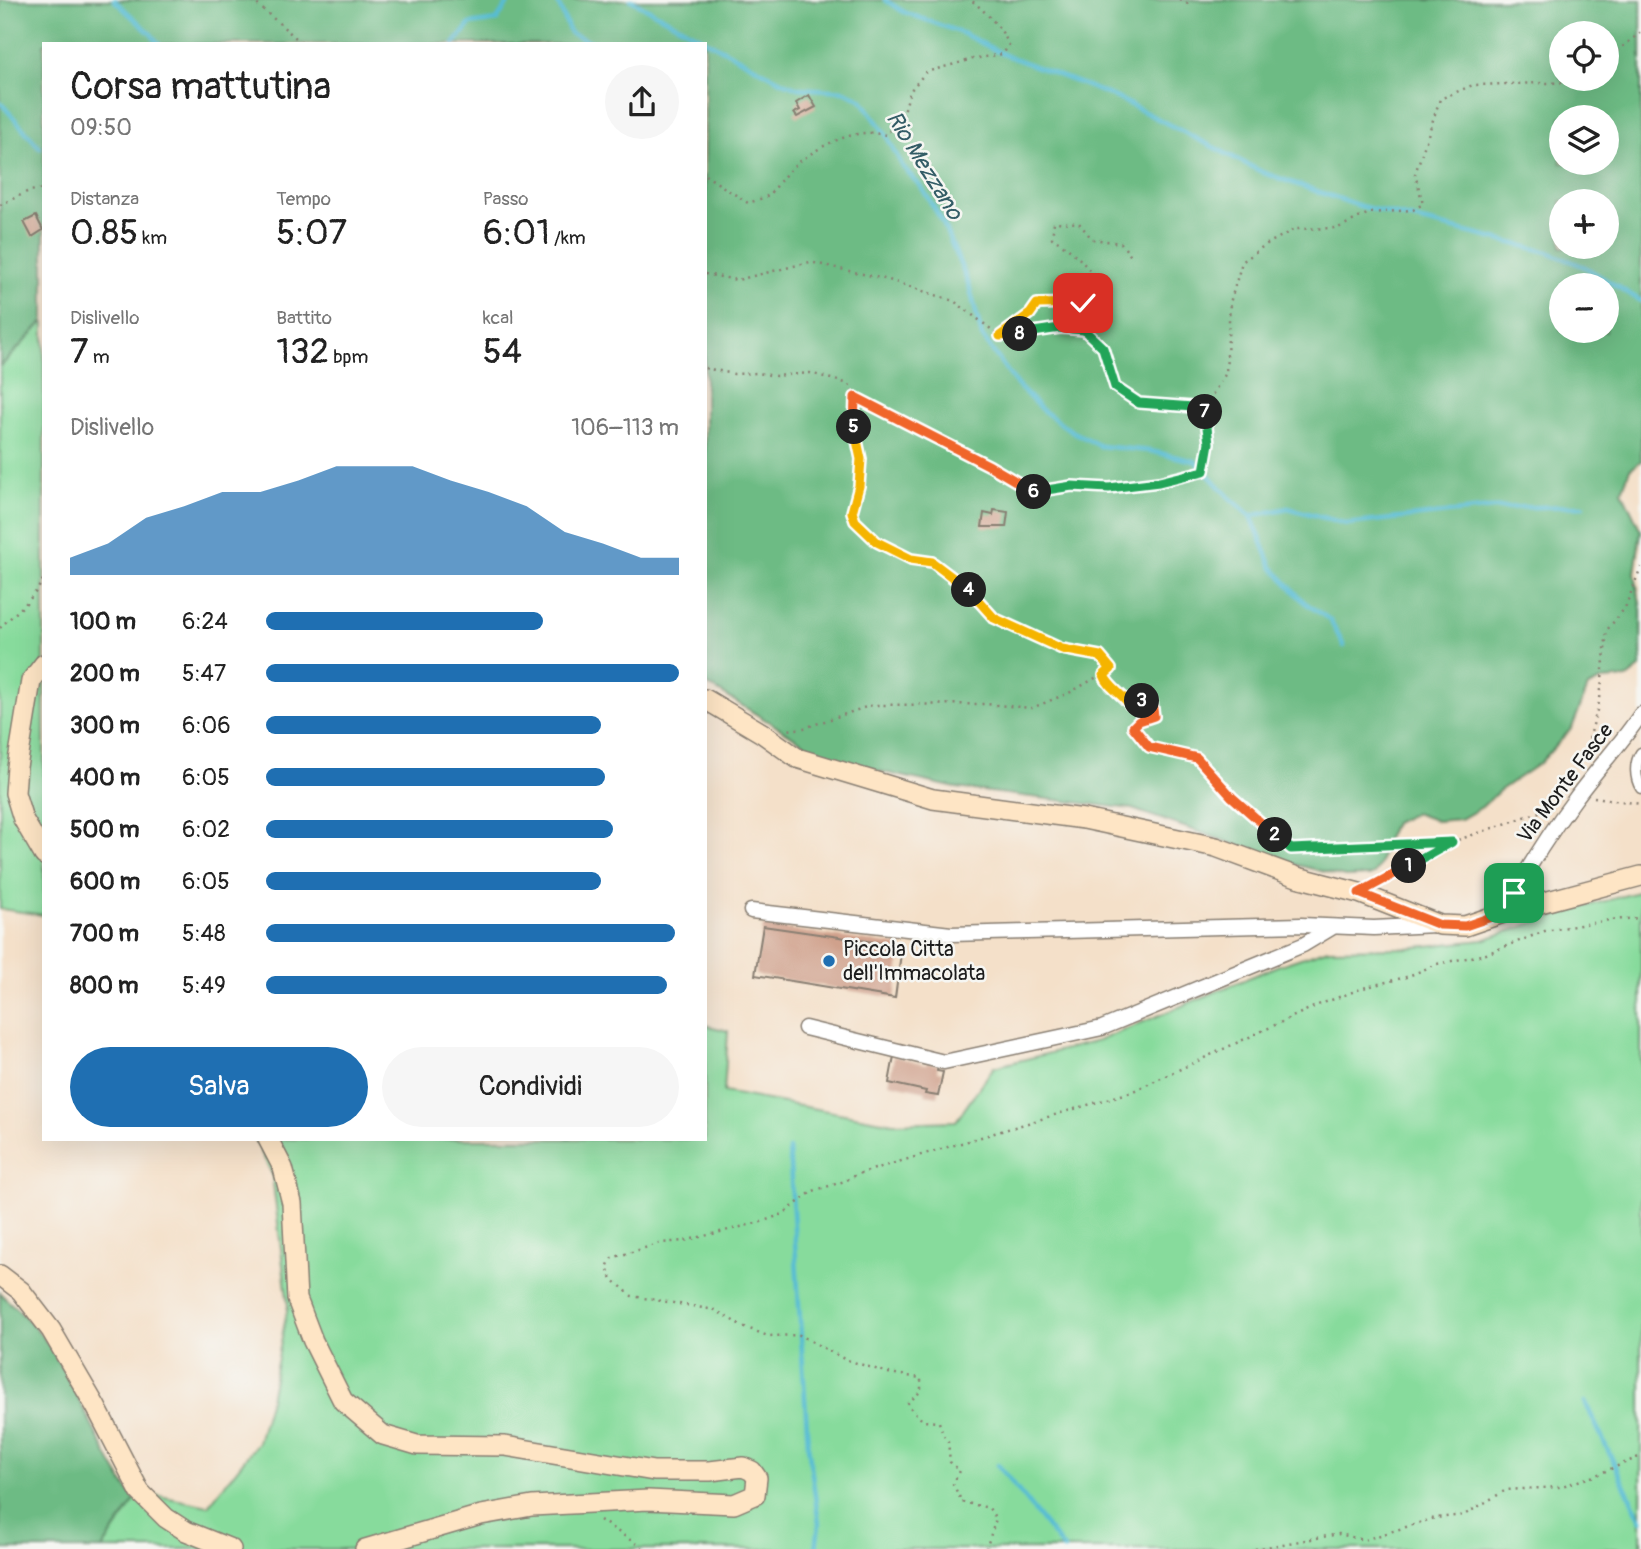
<!DOCTYPE html>
<html lang="it">
<meta charset="utf-8">
<style>
:root{--surface:#fff;--page:#f6f6f6;--text:#222;--muted:#767676;--accent:#1f6fb2}
body{margin:0;font-family:Pangolin,sans-serif;background:var(--page);color:var(--text);height:100vh;display:flex;flex-direction:column;font-size:26px;white-space:nowrap}
*{box-sizing:border-box;margin:0}
p{font-size:23px;color:var(--muted)}
.icon{flex:none;width:38px;height:38px;fill:none;stroke:currentColor;stroke-width:2;stroke-linecap:round;stroke-linejoin:round}
.map{position:relative;flex:1;overflow:hidden}
.details{position:absolute;left:42px;top:42px;width:665px;height:1099px;display:flex;flex-direction:column;background:var(--surface);border-radius:0px;box-shadow:0 7px 28px #0002}
.details>*{flex:none}
.tools{position:absolute;left:1549px;top:21px;display:grid;gap:14px}
.tools a{display:grid;place-items:center;width:70px;height:70px;border-radius:50%;background:var(--surface);box-shadow:0 7px 28px #0002;font-size:35px}
.pin{position:absolute;display:grid;place-items:center;width:60px;height:60px;color:#fff;margin:-30px;border-radius:14px;box-shadow:0 4px 10px #0006}
.km{position:absolute;width:35px;height:35px;margin:-18px;border-radius:50%;background:#222;color:#fff;font-size:19px;line-height:35px;text-align:center}
.round{display:grid;place-items:center;flex:none;width:74px;height:74px;border-radius:37px;background:var(--page)}
.overview{display:flex;align-items:center;justify-content:space-between;height:119px;padding:0 28px}
h1{font-size:38px;font-weight:600;line-height:52px}
.metrics{display:grid;grid-template-columns:repeat(3,1fr);gap:10px;height:119px;padding:7px 28px}
.metrics div{display:grid;align-content:center}
.metrics b{font-size:35px;font-weight:600}
.metrics small{font-size:19px;font-weight:400}
.metrics p{font-size:19px}
.chart{height:196px;padding:14px 28px}
.chart p{display:flex;justify-content:space-between}
.chart svg{width:100%;height:126px;margin-top:7px;fill:var(--accent);opacity:.7}
.cta{display:flex;gap:14px;margin-top:auto;padding:14px 28px}
.cta a{flex:1;height:80px;border-radius:42px;background:var(--accent);color:#fff;font-size:28px;font-weight:600;line-height:80px;text-align:center}
.cta a+a{background:var(--page);color:var(--text)}
ul{padding:0 28px;list-style:none;font-size:23px}
li{display:grid;grid-template-columns:112px 84px 1fr;align-items:center;height:52px}
li i{height:18px;border-radius:9px;background:var(--accent)}
.map>svg:first-child{display:block}
.green{fill:#87db9c;stroke:#527c5c;stroke-width:2}
.forest{fill:#6dbb84;stroke:#446c50;stroke-width:2;fill-rule:evenodd}
.lines{fill:none;stroke-linecap:round;stroke-linejoin:round}
.stream{stroke:#56bcd4;stroke-width:4.5}
.building{fill:#d0a18c}
.pedestrian-casing{stroke:#887e72;stroke-width:13}
.minor-casing{stroke:#887e72;stroke-width:17}
.secondary-casing{stroke:#887e72;stroke-width:22}
.path{stroke:#887e72;stroke-width:2.5;stroke-dasharray:2 5;stroke-linecap:butt}
.pedestrian{stroke:#fff;stroke-width:10}
.minor{stroke:#fff;stroke-width:14}
.secondary{stroke:#fee5c5;stroke-width:19}
.split-1-casing{stroke:#fff;stroke-width:14}
.split-2-casing{stroke:#fff;stroke-width:14}
.split-3-casing{stroke:#fff;stroke-width:14}
.split-4-casing{stroke:#fff;stroke-width:14}
.split-5-casing{stroke:#fff;stroke-width:14}
.split-6-casing{stroke:#fff;stroke-width:14}
.split-7-casing{stroke:#fff;stroke-width:14}
.split-8-casing{stroke:#fff;stroke-width:14}
.split-9-casing{stroke:#fff;stroke-width:14}
.split-1{stroke:#f0652b;stroke-width:9}
.split-2{stroke:#22a559;stroke-width:9}
.split-3{stroke:#f0652b;stroke-width:9}
.split-4{stroke:#f5b400;stroke-width:9}
.split-5{stroke:#f5b400;stroke-width:9}
.split-6{stroke:#f0652b;stroke-width:9}
.split-7{stroke:#22a559;stroke-width:9}
.split-8{stroke:#22a559;stroke-width:9}
.split-9{stroke:#f5b400;stroke-width:9}
.poi-dot{fill:#1f6fb2;stroke:#f6f6f2;stroke-width:2.5}
.labels{text-anchor:middle;stroke-width:5;stroke-linejoin:round;paint-order:stroke}
.street-label{font-size:21px;fill:#1c1c1c;stroke:#f6f6f2}
.poi-label{font-size:21px;fill:#1c1c1c;stroke:#f6f6f2;text-anchor:start}
.water-label{font-size:23px;font-style:italic;fill:#335c66;stroke:#f6f6f2}
</style>
<div class="map">
<svg width="1641" height="1549" viewBox="0 0 1641 1549">
<rect width="100%" height="100%" fill="#f6f6f2"/>
<filter id="ink" filterUnits="userSpaceOnUse"><feTurbulence type="fractalNoise" baseFrequency=".0143" numOctaves="2"/><feDisplacementMap in="SourceGraphic" scale="14" xChannelSelector="R" yChannelSelector="G"/><feConvolveMatrix kernelMatrix="1 2 1 2 8 2 1 2 1" color-interpolation-filters="sRGB"/></filter>
<filter id="wash" filterUnits="userSpaceOnUse"><feTurbulence type="fractalNoise" baseFrequency=".00686" numOctaves="4" result="noise"/><feDisplacementMap in="SourceGraphic" scale="28" xChannelSelector="R" yChannelSelector="G"/><feGaussianBlur stdDeviation="1.57" result="paint"/><feColorMatrix in="noise" values="0 0 0 0 0 0 0 0 0 0 0 0 0 0 0 0 0 1.4 0 .05"/><feComposite in="paint" operator="in"/></filter>
<g filter="url(#wash)">
<rect width="100%" height="100%" fill="#f4e0c9"/>
<path class="green" d="M44 321V915L0 909V367Z
M1641 891V1549H102L135 1500 150 1494 208 1506 258 1442 270 1399 288 1306 272 1174 255 1139H705V1025L728 1031 724 1092 893 1123 956 1121 994 1067 1098 1041 1277 966 1328 949 1407 948 1483 940 1569 911Z"/>
<path class="forest" d="M0 0H1641V461L1630 469 1622 491 1641 531 1635 573 1641 610V667L1627 678 1603 680 1588 687 1572 728 1540 763 1499 791 1482 807 1461 819 1437 821 1415 813 1394 823 1384 845 1380 864 1374 874 1369 876 1345 877 1289 863 1132 809 956 788 833 761 705 683V44H44V321L0 367ZM1561 33H1606V79H1561ZM1561 117H1606V163H1561ZM1561 201H1606V247H1561ZM1561 285H1606V331H1561Z
M0 1293C15 1308 34 1323 45 1340 79 1391 99 1450 135 1500L102 1549H0Z"/>
<g class="lines">
<path class="stream" d="M114 0 151 34 159 44
M557 0 570 33 597 44
M631 0 781 81 798 88 845 91 862 100 886 135 903 167 922 188 942 221 969 285 982 336 1017 385 1041 409 1070 430 1100 446 1150 451 1195 461 1230 498 1251 516 1272 567 1304 602 1330 620 1344 646
M885 0 904 12 962 33 1003 54 1115 97 1264 173 1360 206 1548 252 1585 267 1641 301
M454 44 470 24 497 20 510 0
M0 102 40 148
M1251 516 1288 508 1347 524 1492 508 1583 506
M789 1149 808 1445 819 1524 816 1549
M1585 1402 1641 1520
M998 1465 1064 1549"/>
</g>
<g id="blocks">
<path class="building" d="M809 95 816 107 797 117 794 113 800 110 796 103Z
M36 216 43 230 32 237 24 222Z
M994 510 1008 512 1006 527H982L984 513 993 515Z
M763 926 902 946 895 998 755 975Z
M894 1056 926 1065 927 1062 938 1065 937 1071 943 1072 938 1096 925 1094 926 1091 889 1083Z"/>
</g>
</g>
<g filter="url(#ink)">
<use href="#blocks" fill-opacity="0" stroke="#887e72" stroke-width="2"/>
<g class="lines">
<g class="pedestrian-casing">
<path id="pedestrian" d="M1641 753C1634 763 1635 778 1641 788"/>
</g>
<g class="minor-casing">
<path id="minor" d="M751 911 951 934 1301 925 1374 928 1435 925
M1503 913C1524 874 1548 835 1575 799 1596 770 1621 744 1641 714
M805 1028 944 1062 1102 1028 1303 945 1333 927"/>
</g>
<g class="secondary-casing">
<path id="secondary" d="M44 664 31 681 17 767 15 793 23 819 44 855
M705 699 762 733 797 758 933 799 1084 819 1216 847 1297 877 1359 893 1440 925 1465 926 1503 913 1641 876
M268 1139 283 1168 292 1203 297 1299 313 1341 343 1401 383 1435 417 1445 505 1446 654 1471H710L743 1467 752 1471 757 1478 755 1495 734 1504 648 1500 532 1506 481 1515 365 1549
M0 1275 21 1291 51 1330 96 1407 140 1492 166 1518 186 1531 231 1549"/>
</g>
<path class="path" d="M252 0 303 44
M1180 0 1190 5
M1606 60 1641 32
M705 175 748 203C777 194 768 195 786 174 805 154 837 136 864 133 871 132 879 134 886 135L903 115 910 91 926 72 973 59 1003 54 1009 45C1001 27 987 13 971 0
M0 205 29 191 44 189
M705 274 737 280 810 262 889 280 954 301 1000 336 1060 328 1084 330 1103 348 1115 387 1139 403 1193 407 1205 406
M1001 335 1030 315 1037 304 1083 303 1101 292C1090 267 1076 252 1052 238L1054 222 1079 223 1092 239 1121 243 1133 259
M705 368 734 374 757 373 776 376 810 373 849 384 855 397 854 430 861 459 859 486 852 512 855 521 877 542 911 559 932 562 968 588 994 618 1061 649 1099 656 1111 669 1071 692 1032 708 985 704 872 705 804 728 787 730
M855 397 990 466 1036 493 1072 486 1109 488 1159 482 1204 471 1209 443 1205 406 1226 373 1230 303 1242 262 1265 245 1295 229 1338 228 1369 213 1413 210 1423 204 1415 174 1440 99 1473 85 1580 82 1584 79
M0 628C16 611 35 599 44 577
M1104 676C1108 687 1121 693 1129 704L1137 699 1152 702 1154 716 1139 721 1133 728 1149 747 1197 758 1232 797 1291 849 1452 842
M1588 759 1586 751 1600 699 1607 630 1625 608 1641 567
M1594 797 1641 804
M1378 883 1452 842 1551 808
M600 1520 644 1549
M986 1549 996 1519 989 1508 962 1502 953 1484 960 1471 950 1462 948 1441 943 1435 939 1422 923 1421 907 1404 921 1391V1378L888 1373 844 1359 800 1335 768 1336 742 1326 715 1310 632 1296 612 1279 607 1267 612 1258 661 1243 684 1241 761 1222 783 1214 813 1191 845 1181 858 1174 1131 1092 1318 1005 1363 988 1406 977 1437 964 1486 954 1545 931 1609 920 1641 918
M1255 1549 1339 1534 1364 1540 1435 1518 1464 1515 1506 1490 1559 1487 1594 1476 1641 1456"/>
<use href="#pedestrian" class="pedestrian"/>
<use href="#minor" class="minor"/>
<use href="#secondary" class="secondary"/>
</g>
</g>
<g class="lines" filter="url(#ink)">
<g class="split-1-casing">
<path id="split-1" d="M1409 866 1359 893 1440 925 1465 926 1503 913 1514 893"/>
</g>
<g class="split-2-casing">
<path id="split-2" d="M1275 835 1291 849 1452 842 1409 866"/>
</g>
<g class="split-3-casing">
<path id="split-3" d="M1142 701 1152 702 1154 716 1139 721 1133 727 1149 747 1197 758 1232 797 1275 835"/>
</g>
<g class="split-4-casing">
<path id="split-4" d="M969 590 994 618 1062 649 1100 656 1111 669 1104 675C1108 687 1121 693 1129 704L1137 699 1142 701"/>
</g>
<g class="split-5-casing">
<path id="split-5" d="M854 427 861 459 859 486 852 512 855 521 877 542 911 559 932 562 969 590"/>
</g>
<g class="split-6-casing">
<path id="split-6" d="M854 427 855 397 990 466 1034 492"/>
</g>
<g class="split-7-casing">
<path id="split-7" d="M1034 492 1072 486 1109 488 1159 482 1204 471 1209 443 1205 412"/>
</g>
<g class="split-8-casing">
<path id="split-8" d="M1020 334 1060 328 1084 330 1103 348 1115 387 1139 403 1193 407 1205 405V412"/>
</g>
<g class="split-9-casing">
<path id="split-9" d="M1020 334 1000 336 1030 314 1037 304 1083 303"/>
</g>
<use href="#split-1" class="split-1"/>
<use href="#split-2" class="split-2"/>
<use href="#split-3" class="split-3"/>
<use href="#split-4" class="split-4"/>
<use href="#split-5" class="split-5"/>
<use href="#split-6" class="split-6"/>
<use href="#split-7" class="split-7"/>
<use href="#split-8" class="split-8"/>
<use href="#split-9" class="split-9"/>
</g>
<circle class="poi-dot" cx="829" cy="961" r="7"/>
<g class="labels">
<g class="street-label">
<text transform="translate(1565 783) rotate(-53)" y="7">Via Monte Fasce</text>
</g>
<g class="poi-label">
<text x="843" y="956">Piccola Citta<tspan x="843" dy="24">dell'Immacolata</tspan></text>
</g>
<g class="water-label">
<text transform="translate(925 165) rotate(58)" y="8">Rio Mezzano</text>
</g>
</g>
</svg>
<div class="tools">
<a><svg class="icon" aria-label="locate" viewBox="0 0 24 24"><circle cx="12" cy="12" r="6"/><path d="M12 2v4M12 18v4M2 12h4M18 12h4"/></svg></a>
<a><svg class="icon" aria-label="layers" viewBox="0 0 24 24"><path d="M12 4l9 5-9 5-9-5zM3 14l9 5 9-5"/></svg></a>
<a>+</a>
<a>−</a>
</div>
<div class="pin" style="left:1514px;top:893px;background:#1e9e55"><svg class="icon" aria-label="arrive" viewBox="0 0 24 24"><path d="M6 21V4h12l-3 4 3 4H6"/></svg></div>
<div class="pin" style="left:1083px;top:303px;background:#d93025"><svg class="icon" aria-label="check" viewBox="0 0 24 24"><path d="M5 12l5 5 9-10"/></svg></div>
<b class="km" style="left:1409px;top:866px">1</b>
<b class="km" style="left:1275px;top:835px">2</b>
<b class="km" style="left:1142px;top:701px">3</b>
<b class="km" style="left:969px;top:590px">4</b>
<b class="km" style="left:854px;top:427px">5</b>
<b class="km" style="left:1034px;top:492px">6</b>
<b class="km" style="left:1205px;top:412px">7</b>
<b class="km" style="left:1020px;top:334px">8</b>
<section class="details">
<div class="overview"><div><h1>Corsa mattutina</h1><p>09:50</p></div><a class="round"><svg class="icon" aria-label="share" viewBox="0 0 24 24"><path d="M12 15V3M7 8l5-5 5 5M5 13v7h14v-7"/></svg></a></div>
<div class="metrics">
<div><p>Distanza</p><b>0.85<small> km</small></b></div>
<div><p>Tempo</p><b>5:07</b></div>
<div><p>Passo</p><b>6:01<small> /km</small></b></div>
</div>
<div class="metrics">
<div><p>Dislivello</p><b>7<small> m</small></b></div>
<div><p>Battito</p><b>132<small> bpm</small></b></div>
<div><p>kcal</p><b>54</b></div>
</div>
<div class="chart"><p><span>Dislivello</span>106–113 m</p>
<svg viewBox="0 0 160 44" preserveAspectRatio="none"><path d="M0 44V38L10 33L20 24L30 20L40 15L50 15L60 11L70 6L80 6L90 6L100 11L110 15L120 20L130 29L140 33L150 38L160 38V44z"/></svg>
</div>
<ul>
<li><b>100 m</b>6:24<i style="width:67%"></i></li>
<li><b>200 m</b>5:47<i style="width:100%"></i></li>
<li><b>300 m</b>6:06<i style="width:81%"></i></li>
<li><b>400 m</b>6:05<i style="width:82%"></i></li>
<li><b>500 m</b>6:02<i style="width:84%"></i></li>
<li><b>600 m</b>6:05<i style="width:81%"></i></li>
<li><b>700 m</b>5:48<i style="width:99%"></i></li>
<li><b>800 m</b>5:49<i style="width:97%"></i></li>
</ul>
<div class="cta"><a>Salva</a><a>Condividi</a></div>
</section>
</div>
